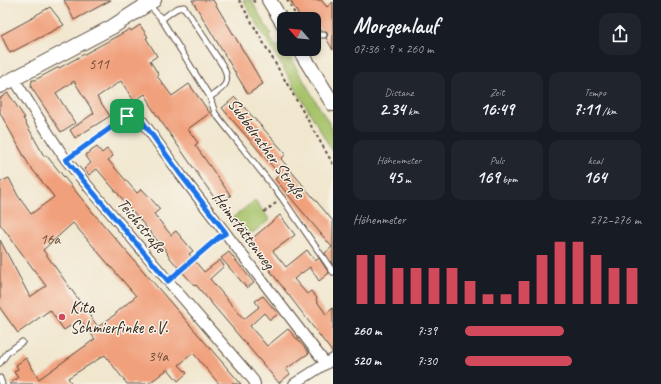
<!DOCTYPE html>
<html lang="de">
<meta charset="utf-8">
<style>
:root{--surface:#171b24;--page:#20242c;--text:#f1f3f6;--muted:#9ea1a6;--accent:#d1495b}
body{margin:0;font-family:Caveat,sans-serif;background:var(--page);color:var(--text);height:100vh;display:flex;flex-direction:column;font-size:15px;white-space:nowrap}
*{box-sizing:border-box;margin:0}
p{font-size:13px;color:var(--muted)}
.icon{flex:none;width:22px;height:22px;fill:none;stroke:currentColor;stroke-width:2;stroke-linecap:round;stroke-linejoin:round}
.map{position:relative;flex:1;overflow:hidden}
.drawer{display:flex;flex-direction:column;background:var(--surface);width:328px}
.drawer>*{flex:none}
.needle{width:26px;rotate:297deg}
.fabs{position:absolute;left:277px;top:12px;display:grid;gap:8px}
.fabs a{display:grid;place-items:center;width:44px;height:44px;border-radius:8px;background:var(--surface);box-shadow:0 2px 6px #0003;font-size:20px}
.pin{position:absolute;display:grid;place-items:center;width:34px;height:34px;color:#fff;margin:-17px;border-radius:8px;box-shadow:0 2px 6px #0006}
.round{display:grid;place-items:center;flex:none;width:42px;height:42px;border-radius:12px;background:var(--page)}
.summary{display:flex;align-items:center;justify-content:space-between;height:68px;padding:0 20px}
h1{font-size:22px;font-weight:700;line-height:30px}
.metrics{display:grid;grid-template-columns:repeat(3,1fr);gap:6px;height:68px;padding:4px 20px}
.metrics div{display:grid;align-content:center;border-radius:10px;background:var(--page);text-align:center}
.metrics b{font-size:17px;font-weight:700}
.metrics small{font-size:11px;font-weight:400}
.metrics p{font-size:11px}
.chart{height:112px;padding:8px 20px}
.chart p{display:flex;justify-content:space-between}
.chart svg{width:100%;height:72px;margin-top:4px;stroke:var(--accent);stroke-width:6}
ul{padding:0 20px;list-style:none;font-size:13px}
li{display:grid;grid-template-columns:64px 48px 1fr;align-items:center;height:30px}
li i{height:10px;border-radius:5px;background:var(--accent)}
main{display:flex;flex:1;min-height:0}
.map>svg:first-child{display:block}
.green{fill:#a6c269;stroke:#707644}
.building{fill:#f1a07b;fill-rule:evenodd}
.lines{fill:none;stroke-linecap:round;stroke-linejoin:round}
.lane-casing{stroke:#564639;stroke-width:7}
.street-casing{stroke:#564639;stroke-width:12}
.secondary-casing{stroke:#564639;stroke-width:16}
.path{stroke:#564639;stroke-width:2;stroke-dasharray:3 3;stroke-linecap:butt}
.lane{stroke:#fff;stroke-width:5}
.street{stroke:#fff;stroke-width:10}
.secondary{stroke:#fff;stroke-width:14}
.route-casing{stroke:#fff;stroke-width:8}
.route{stroke:#1a73e8;stroke-width:5}
.poi-dot{fill:#d1495b;stroke:#f7f3e8;stroke-width:1.5}
.labels{text-anchor:middle;stroke-width:3;stroke-linejoin:round;paint-order:stroke}
.number-label{font-size:15px;fill:#684835}
.street-label{font-size:17px;fill:#3b2a1e;stroke:#f7f3e8}
.poi-label{font-size:17px;fill:#3b2a1e;stroke:#f7f3e8;text-anchor:start}
</style>
<main>
<div class="map">
<svg width="333" height="384" viewBox="0 0 333 384">
<rect width="100%" height="100%" fill="#f7f3e8"/>
<filter id="ink" filterUnits="userSpaceOnUse"><feTurbulence type="fractalNoise" baseFrequency=".025" numOctaves="2"/><feDisplacementMap in="SourceGraphic" scale="8" xChannelSelector="R" yChannelSelector="G"/><feConvolveMatrix kernelMatrix="1 2 1 2 8 2 1 2 1" color-interpolation-filters="sRGB"/></filter>
<filter id="wash" filterUnits="userSpaceOnUse"><feTurbulence type="fractalNoise" baseFrequency=".012" numOctaves="4" result="noise"/><feDisplacementMap in="SourceGraphic" scale="16" xChannelSelector="R" yChannelSelector="G"/><feGaussianBlur stdDeviation="0.9" result="paint"/><feColorMatrix in="noise" values="0 0 0 0 0 0 0 0 0 0 0 0 0 0 0 0 0 1.4 0 .05"/><feComposite in="paint" operator="in"/></filter>
<g filter="url(#wash)">
<rect width="100%" height="100%" fill="#f1e7cf"/>
<path class="green" d="M243 0H251L271 34 269 36 276 47 282 44 333 130V152Z
M255 200 270 220 245 238 231 219Z"/>
<g id="blocks">
<path class="building" d="M64 0H111L74 20Z
M192 0H213L263 84 257 87V88L248 94Z
M290 0H321L327 7 333 2V50L326 38 328 35 326 31H322L314 22V19H301Z
M50 7 64 25 10 53 1 35 36 16V15Z
M140 25 148 37 146 38 157 56 150 61 159 75 157 76 172 96 189 84 210 113 188 129 198 143 195 145 231 196 218 203 160 120 150 105 151 104 145 94 134 101 121 81 97 97 110 116 75 138 70 130 94 113 74 81 56 93 75 123 61 132 31 87 32 80H35L59 67V68L121 34 130 29 131 31Z
M8 93 25 118H23L44 156 46 155 95 215 241 384H219L193 353 179 365 187 373 178 381 168 369 148 384H127L105 355 68 378 72 384H9L18 378 14 372 18 369 16 365 26 358 39 379 95 339 80 319 64 330 50 310 18 333 0 308V240L30 297 46 286 0 224V182L9 178 18 196 31 214 54 197 29 165 0 113V98ZM73 223 136 296 116 313H117L98 327 43 250Z
M235 97 286 154 281 159 333 221V265L325 253 332 247 275 179 280 175 222 108Z
M97 147 102 153 107 149 113 156 108 160 137 193 142 189 160 209 154 214 171 235 176 231 193 251 189 254 204 272 220 260 224 266 210 279 244 319 259 307 255 301 263 296 278 314 270 320 264 313 250 326 267 346 288 329 305 348 309 353 286 369 290 374 279 383 196 285 195 286 176 265 167 254 168 253 97 169 89 175 84 169 91 163 85 155Z
M280 215 295 235 273 251 286 267 307 250 315 261 319 258 329 273 319 281 310 267 294 279 307 294 311 291 317 298 316 300 326 314 333 308V353L248 242Z
M229 252 254 283 247 288 221 258Z"/>
</g>
</g>
<g filter="url(#ink)">
<use href="#blocks" fill-opacity="0" stroke="#564639" stroke-width="1"/>
<g class="lines">
<g class="lane-casing">
<path id="lane" d="M148 4 160 17 210 97 215 113 282 198 333 272
M161 20C168 15 176 6 184 7L223 66C232 84 223 88 210 97
M314 35H324
M0 363 8 352 22 342
M0 378 2 384"/>
</g>
<g class="street-casing">
<path id="street" d="M14 79 43 125 66 160 168 281 245 370 254 381 255 384
M137 114 181 175 326 364
M294 384 333 359"/>
</g>
<g class="secondary-casing">
<path id="secondary" d="M269 0 284 25
M299 49 333 104
M0 86 112 27 154 0"/>
</g>
<path class="path" d="M239 0 333 164
M253 0 256 4
M287 0 298 19
M314 46 319 55
M75 154 126 116
M264 212 276 203
M177 274 217 239"/>
<use href="#lane" class="lane"/>
<use href="#street" class="street"/>
<use href="#secondary" class="secondary"/>
</g>
</g>
<g class="lines" filter="url(#ink)">
<g class="route-casing">
<path id="route" d="M137 114 181 175 226 233 219 237 168 281 66 160 127 116Z"/>
</g>
<use href="#route" class="route"/>
</g>
<circle class="poi-dot" cx="62" cy="317" r="4"/>
<g class="labels">
<g class="number-label">
<text x="99" y="69">511</text>
<text x="50" y="244">16a</text>
<text x="158" y="361">34a</text>
</g>
<g class="street-label">
<text transform="translate(267 148) rotate(54)" y="6">Subbelrather Straße</text>
<text transform="translate(142 225) rotate(50)" y="6">Teichstraße</text>
<text transform="translate(244 230) rotate(53)" y="6">Heimstättenweg</text>
</g>
<g class="poi-label">
<text x="70" y="313">Kita<tspan x="70" dy="20">Schmierfinke e.V.</tspan></text>
</g>
</g>
</svg>
<div class="fabs">
<a><svg class="needle" viewBox="-14 -14 28 28"><path d="M0-13l5 13h-10z" fill="#e53935"/><path d="M0 13l5-13h-10z" fill="#9ea1a6"/></svg></a>
</div>
<div class="pin" style="left:127px;top:116px;background:#1e9e55"><svg class="icon" aria-label="arrive" viewBox="0 0 24 24"><path d="M6 21V4h12l-3 4 3 4H6"/></svg></div>
</div>
<section class="drawer">
<div class="summary"><div><h1>Morgenlauf</h1><p>07:36 · 9 × 260 m</p></div><a class="round"><svg class="icon" aria-label="share" viewBox="0 0 24 24"><path d="M12 15V3M7 8l5-5 5 5M5 13v7h14v-7"/></svg></a></div>
<div class="metrics">
<div><p>Distanz</p><b>2.34<small> km</small></b></div>
<div><p>Zeit</p><b>16:49</b></div>
<div><p>Tempo</p><b>7:11<small> /km</small></b></div>
</div>
<div class="metrics">
<div><p>Höhenmeter</p><b>45<small> m</small></b></div>
<div><p>Puls</p><b>169<small> bpm</small></b></div>
<div><p>kcal</p><b>164</b></div>
</div>
<div class="chart"><p><span>Höhenmeter</span>272–276 m</p>
<svg viewBox="0 0 160 44" preserveAspectRatio="none"><path d="M5 44V14M15 44V14M25 44V22M35 44V22M45 44V22M55 44V22M65 44V30M75 44V38M85 44V38M95 44V30M105 44V14M115 44V6M125 44V6M135 44V14M145 44V22M155 44V22"/></svg>
</div>
<ul>
<li><b>260 m</b>7:39<i style="width:56%"></i></li>
<li><b>520 m</b>7:30<i style="width:61%"></i></li>
</ul>
</section>
</main>
